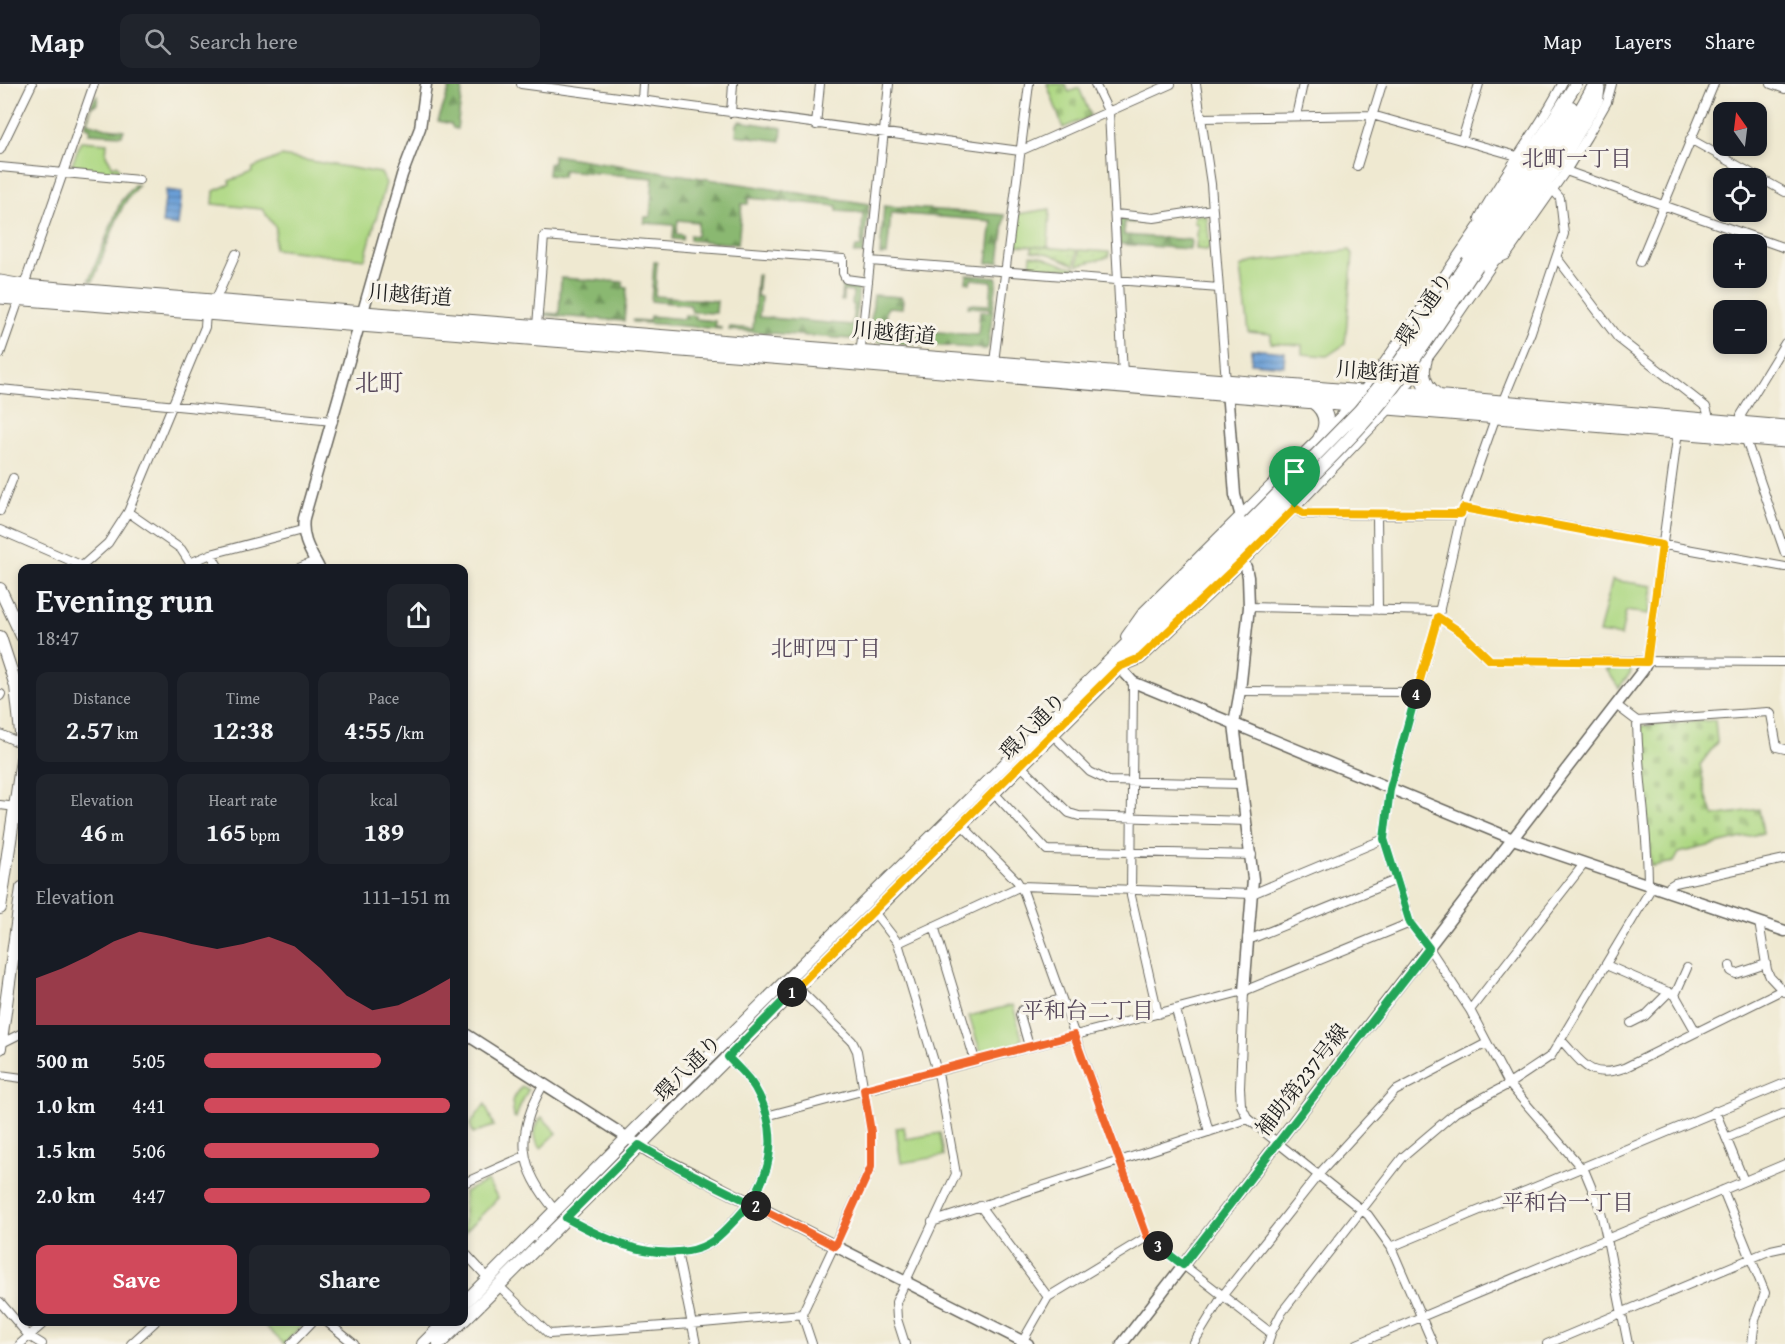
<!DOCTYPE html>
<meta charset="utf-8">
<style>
:root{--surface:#171b24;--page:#20242c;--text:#f1f3f6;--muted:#9ea1a6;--line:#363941;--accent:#d1495b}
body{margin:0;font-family:"Gentium Book Plus","Noto Serif JP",serif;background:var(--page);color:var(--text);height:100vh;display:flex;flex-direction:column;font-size:22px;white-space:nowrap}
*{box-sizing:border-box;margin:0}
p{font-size:20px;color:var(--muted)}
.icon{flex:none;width:33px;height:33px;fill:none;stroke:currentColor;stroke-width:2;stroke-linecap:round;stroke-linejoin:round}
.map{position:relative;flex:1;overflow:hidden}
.panel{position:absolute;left:18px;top:480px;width:450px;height:762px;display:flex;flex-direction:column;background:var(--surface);border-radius:12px;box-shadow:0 3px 9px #0003}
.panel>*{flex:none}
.needle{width:39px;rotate:346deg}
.fabs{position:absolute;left:1713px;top:18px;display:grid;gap:12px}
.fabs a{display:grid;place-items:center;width:54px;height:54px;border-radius:12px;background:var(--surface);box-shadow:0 3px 9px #0003;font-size:30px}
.pin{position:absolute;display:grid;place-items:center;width:51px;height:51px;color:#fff;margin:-62px -26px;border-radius:50% 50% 50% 0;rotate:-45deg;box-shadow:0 0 6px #0007}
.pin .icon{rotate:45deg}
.km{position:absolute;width:30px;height:30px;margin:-15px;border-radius:50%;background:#222;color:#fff;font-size:16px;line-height:30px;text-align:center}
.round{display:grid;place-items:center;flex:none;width:63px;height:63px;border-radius:12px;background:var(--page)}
.headline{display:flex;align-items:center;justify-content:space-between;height:102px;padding:0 18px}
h1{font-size:33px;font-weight:600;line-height:45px}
.figures{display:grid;grid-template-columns:repeat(3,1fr);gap:9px;height:102px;padding:6px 18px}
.figures div{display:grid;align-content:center;border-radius:12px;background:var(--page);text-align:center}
.figures b{font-size:26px;font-weight:600}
.figures small{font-size:16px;font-weight:400}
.figures p{font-size:16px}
.chart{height:168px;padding:12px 18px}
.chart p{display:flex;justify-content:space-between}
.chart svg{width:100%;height:108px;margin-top:6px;fill:var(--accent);opacity:.7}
.cta{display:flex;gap:12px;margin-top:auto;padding:12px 18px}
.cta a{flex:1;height:69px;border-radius:12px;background:var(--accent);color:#fff;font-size:24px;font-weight:600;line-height:69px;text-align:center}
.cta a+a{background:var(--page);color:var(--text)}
ul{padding:0 18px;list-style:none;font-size:20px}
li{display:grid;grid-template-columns:96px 72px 1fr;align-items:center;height:45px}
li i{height:15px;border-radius:8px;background:var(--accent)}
header{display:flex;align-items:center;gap:36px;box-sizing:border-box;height:84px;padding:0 30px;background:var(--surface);border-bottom:2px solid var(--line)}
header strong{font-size:28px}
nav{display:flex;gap:33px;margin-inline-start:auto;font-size:21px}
.search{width:420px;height:54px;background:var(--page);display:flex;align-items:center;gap:15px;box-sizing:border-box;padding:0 21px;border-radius:12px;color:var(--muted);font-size:22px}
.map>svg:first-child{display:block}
.grass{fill:url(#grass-dots);stroke:#657a50;stroke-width:1.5}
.forest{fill:url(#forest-firs);stroke:#536a46;stroke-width:1.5}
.cemetery{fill:url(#cemetery-stones);stroke:#657a50;stroke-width:1.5}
.green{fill:#aed883;stroke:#657a50;stroke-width:1.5}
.water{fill:url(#water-rules);stroke:#435e7a;stroke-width:1.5}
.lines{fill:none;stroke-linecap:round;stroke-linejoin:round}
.street-casing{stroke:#66645b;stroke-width:10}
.secondary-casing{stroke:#66645b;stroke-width:13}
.primary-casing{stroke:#66645b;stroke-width:14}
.highway-casing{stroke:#66645b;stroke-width:17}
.street{stroke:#fff;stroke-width:8}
.secondary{stroke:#fff;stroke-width:10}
.primary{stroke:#fff;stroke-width:12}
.highway{stroke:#fff;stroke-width:15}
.primary-bridge-casing{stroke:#66645b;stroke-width:14;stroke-linecap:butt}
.primary-bridge{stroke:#fff;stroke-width:12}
.split-1-casing{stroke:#fff;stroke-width:12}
.split-2-casing{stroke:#fff;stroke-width:12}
.split-3-casing{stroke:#fff;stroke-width:12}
.split-4-casing{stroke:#fff;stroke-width:12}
.split-5-casing{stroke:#fff;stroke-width:12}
.split-1{stroke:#f5b400;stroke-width:8}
.split-2{stroke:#22a559;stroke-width:8}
.split-3{stroke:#f0652b;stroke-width:8}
.split-4{stroke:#22a559;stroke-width:8}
.split-5{stroke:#f5b400;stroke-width:8}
.labels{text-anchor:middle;stroke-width:6;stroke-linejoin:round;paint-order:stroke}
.street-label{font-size:21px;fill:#1c1c1c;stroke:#f7f3e8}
.neighbourhood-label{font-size:22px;fill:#554659;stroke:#f7f3e8}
.quarter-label{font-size:24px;fill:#554659;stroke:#f7f3e8}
</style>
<header>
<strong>Map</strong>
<div class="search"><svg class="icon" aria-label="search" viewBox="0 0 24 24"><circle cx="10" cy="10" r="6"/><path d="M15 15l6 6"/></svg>Search here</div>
<nav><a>Map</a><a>Layers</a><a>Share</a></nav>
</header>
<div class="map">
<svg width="1785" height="1260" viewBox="0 0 1785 1260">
<defs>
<pattern id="grass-dots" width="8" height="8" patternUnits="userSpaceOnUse" patternTransform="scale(1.5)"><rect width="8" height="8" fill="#aed883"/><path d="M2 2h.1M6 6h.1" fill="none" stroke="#95b971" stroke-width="1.8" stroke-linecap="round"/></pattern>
<pattern id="forest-firs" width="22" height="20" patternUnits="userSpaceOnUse" patternTransform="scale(1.5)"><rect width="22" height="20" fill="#8ab871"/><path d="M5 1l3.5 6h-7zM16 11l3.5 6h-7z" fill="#70955c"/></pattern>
<pattern id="cemetery-stones" width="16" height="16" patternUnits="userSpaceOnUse" patternTransform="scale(1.5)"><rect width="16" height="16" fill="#aed883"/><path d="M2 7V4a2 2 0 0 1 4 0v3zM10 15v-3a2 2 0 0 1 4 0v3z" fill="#95b971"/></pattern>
<pattern id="water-rules" width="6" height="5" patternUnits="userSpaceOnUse" patternTransform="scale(1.5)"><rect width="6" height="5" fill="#6a9fd7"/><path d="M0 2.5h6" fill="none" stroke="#5681ae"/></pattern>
</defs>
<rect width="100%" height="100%" fill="#f7f3e8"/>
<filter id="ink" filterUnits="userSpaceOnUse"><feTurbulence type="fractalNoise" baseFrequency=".0167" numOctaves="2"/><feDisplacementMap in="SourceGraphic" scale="12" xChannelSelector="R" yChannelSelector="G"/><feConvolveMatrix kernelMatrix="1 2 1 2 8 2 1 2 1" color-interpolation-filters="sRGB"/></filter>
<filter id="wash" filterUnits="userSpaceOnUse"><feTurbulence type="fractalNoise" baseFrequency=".008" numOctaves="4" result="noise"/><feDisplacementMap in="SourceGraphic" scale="24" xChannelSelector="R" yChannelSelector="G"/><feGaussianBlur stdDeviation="1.35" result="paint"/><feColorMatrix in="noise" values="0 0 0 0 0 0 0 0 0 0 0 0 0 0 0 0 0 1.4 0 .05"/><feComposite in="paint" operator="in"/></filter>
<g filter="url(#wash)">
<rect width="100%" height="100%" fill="#efe9d1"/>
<path class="grass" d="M1203 130 1207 133 1210 162 1207 166 1196 165 1198 140 1194 139 1195 132Z
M1032 162 1077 166 1075 181 1050 170 1032 167Z
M1079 166 1109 168V173L1078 181Z
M1031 171C1048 171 1059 183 1075 183V186L1030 183Z"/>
<path class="forest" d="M444 0H463L457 45 453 44 451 40 438 37 450 3Z
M96 12H98L97 20 92 22 87 38 106 44 124 46 122 51 89 49 90 44 85 43 92 19Z
M740 37 782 44 781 57 736 51 737 40Z
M553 71 869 120 863 170 854 169 856 163H861L863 129 837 127V122L749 114 748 120H742L738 160 690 156V151L697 152 698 138 678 136 676 150 683 151 682 156 673 155 674 141 644 139 645 133H650L653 94 563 86 562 93 548 91 549 80 553 78Z
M134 101H138L124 120 118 133 93 197 89 196 121 117Z
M884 122 1005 131 999 178 987 179 992 137 891 129 887 171H880Z
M1123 133 1134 135V139L1124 138V151L1191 156 1190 165 1119 160 1118 137Z
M654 178H657L655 212 717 217 716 229 692 228 690 221 651 217Z
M757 191H759L757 212 761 213 759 233 852 241 854 221 852 220 853 208 843 207V217H841L842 200 859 202 854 253 851 255 729 246 730 243 753 245Z
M967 191 996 193 997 196 988 263 986 265 872 257 869 254 874 211 901 213 903 215 902 224 889 223 886 226 885 244 978 251 980 227 989 228 990 224 968 223 969 220 990 221 992 197 971 195 970 199 966 198Z
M561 194 623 198V203L627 204 624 237 544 231V229L559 230Z
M685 231 695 232V235L715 237V242L721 243V245L633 238V236L649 237 650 232 684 235Z"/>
<path class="cemetery" d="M1047 0H1065L1069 8 1079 4 1090 30 1089 33 1063 44Z
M1715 636 1717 658 1700 681 1707 714 1714 732 1759 725 1763 749 1679 769 1674 778 1651 782 1640 672 1641 642Z"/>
<path class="green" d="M81 57 107 59 106 71 113 83 117 81 120 86 119 90 72 86 71 83Z
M281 72 381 89 386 99 365 175 274 165 276 144 262 125 213 120 214 107 230 100 229 97 252 88 253 84Z
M1050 125 1048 163 1015 161 1018 130Z
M1350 166 1353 170 1345 260 1327 272 1302 270V261L1271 259V250L1249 248 1241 183 1253 178Z
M1612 496 1653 502 1649 530 1626 527 1621 552 1599 549Z
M1606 585H1630L1631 588 1619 604Z
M1013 921 1022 955 1019 959 985 968 980 966 969 932Z
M522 1002 528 1006 520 1022 516 1034 514 1033 512 1017Z
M485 1020 494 1042 473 1049 470 1040Z
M542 1033 557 1049 541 1064C532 1055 534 1042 542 1033Z
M904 1043 906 1055 940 1049 944 1072 901 1079 896 1044Z
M487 1097 498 1114 464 1149V1108Z
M261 1238H305L284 1260Z"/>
<path class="water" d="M166 106 182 108 178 142 162 140Z
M1252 265 1285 268 1284 282 1251 279Z"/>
</g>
<g filter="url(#ink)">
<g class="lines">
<g class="street-casing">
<path id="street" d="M521 0 1020 67 1171 0
M1095 0 1109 29 1123 290
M1196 0 1211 100 1226 298
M1771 0 1785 5
M642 16 643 0
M731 29 733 0
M1296 32 1303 0
M1202 34 1372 31 1517 72
M816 41 820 0
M1690 55 1785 108
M1462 56 1479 0
M0 66 32 0
M1357 82 1382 0
M0 83 139 96
M1566 87 1785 164
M1115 130 1154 134 1213 125
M1479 134C1504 88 1538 47 1562 0
M1557 174 1618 254 1706 323 1710 337
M870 177 1219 204
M1494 177 1507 171 1566 87 1587 53 1607 18 1612 0
M1640 178 1714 0
M215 217 236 170
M537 242 544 152 843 175V189L846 195 868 198
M1785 259 1741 331 1745 353 1785 469
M0 270 94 0
M860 272 889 0
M994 278 1029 0
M0 305 333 337
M1502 319 1531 248 1564 150 1560 114 1552 105
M1496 332 1461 431 1438 533 1390 705 1384 755 1410 839 1429 864 1470 926 1509 1000 1585 1088 1600 1124 1607 1155 1628 1260
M1295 424 1303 430 1461 431
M1463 424 1785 483
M0 427 13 394
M128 428 181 465 190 479 211 470 302 446
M1377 430 1378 526
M0 446 83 482
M211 470 219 484
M80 484 108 459 128 428 205 243 206 229
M299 484 315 477
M1249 523 1440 527
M1438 533 1462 549 1490 576 1785 578
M1647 578 1678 347
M1133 598 1131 812 1158 930
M1240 607 1416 608
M0 612 1 610
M1616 621 1637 637 1768 628 1771 630 1777 663 1785 665
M1637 637C1638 692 1648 746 1648 801
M0 650 22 660
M1052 650 1090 688 1109 697 1242 700
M1021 682 1069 729 1079 732 1247 737
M994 709 1047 766 1252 771
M0 721 16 723
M962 741 1017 797 1024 809 1147 1153 1271 1249
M1668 807 1670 802 1675 799 1785 775
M874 828 898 859 939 994 956 1090 896 1218 897 1235 905 1260
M1759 838 1767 886 1770 893 1784 908
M934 842 975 976
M1247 854H1253L1396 796
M898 859 1021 802 1252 810 1384 755
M1606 881 1675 911 1696 948
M1730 882 1731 887 1736 890 1766 880
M1244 907 1240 1004 1241 1021 1248 1035 1368 1131 1391 1163 1433 1260
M1675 911 1687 884
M1176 926 1209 1048
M1470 926 1584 780
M1631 939 1645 932 1669 908
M1561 956C1583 979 1589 996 1624 984L1782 906
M0 960 22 949
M1029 962 1020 931 1022 926 1061 915
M0 991 22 994
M543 1001C515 1050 518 1084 556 1127
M1715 1027 1744 1097
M766 1032 1244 907 1410 839
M1726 1054 1785 1029
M464 1099 525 1072
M1723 1106 1765 1209 1755 1236 1752 1260
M980 1122 1048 1213
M566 1134C606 1155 645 1175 693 1166 713 1162 723 1148 736 1134 772 1097 782 1050 755 1004 748 992 737 983 728 973
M932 1138 1248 1035
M1391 1163 1785 999
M464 1168 488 1194
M677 1168 696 1260
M498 1201 549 1250 692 1240 802 1230 871 1083V1048L857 967 852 957 797 903
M0 1218 29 1252 42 1260
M802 1230 812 1260
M327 1238 354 1260
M20 1260 45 1238
M131 1260 155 1238
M291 1260 312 1238
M1021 1260 1048 1213 1147 1153
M1193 1260 1223 1211 1319 1090 1395 1007 1487 959
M1268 1260 1271 1249 1282 1228 1403 1073 1456 1028 1509 1000 1551 972 1652 803
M1357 1260 1785 1080
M1547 1260 1771 1166 1785 1163"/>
</g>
<g class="secondary-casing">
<path id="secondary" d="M1227 306 1235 411 1241 433
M1241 478 1246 483 1248 493 1249 523 1240 607 1234 640 1253 795 1244 907
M319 484C310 467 301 454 304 434L402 91 420 44 426 0
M1114 577 1133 598 1513 755 1785 847
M464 949 650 1068 1028 1260
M1122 1260 1643 586 1647 578"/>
</g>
<g class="primary-casing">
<path id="primary" d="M1468 177 1553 53 1571 23
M1477 182 1562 58 1595 0
M0 505 22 552
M0 553 16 602 22 658
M1127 553 1144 529 1355 320 1376 293 1544 50 1576 0
M1125 580 1140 574 1241 478 1389 323 1436 260 1565 71 1597 16 1599 0
M0 824 22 676
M0 964 22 804
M464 1219 637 1044 1249 439
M464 1236 1257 447
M423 1260 445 1238
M439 1260 462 1238"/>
</g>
<g class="highway-casing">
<path id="highway" d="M0 199 23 203 1363 309 1410 311 1785 344
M0 212 809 275 1785 356
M1424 277C1419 292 1425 304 1438 313
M1312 316C1326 325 1330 339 1321 354"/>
</g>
<use href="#street" class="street"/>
<use href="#secondary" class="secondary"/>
<use href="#primary" class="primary"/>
<use href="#highway" class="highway"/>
<g class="primary-bridge-casing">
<path id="primary-bridge" d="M1249 439 1359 327 1400 277 1468 177
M1257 447C1295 409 1335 372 1370 332 1410 285 1443 233 1477 182"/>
</g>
<use href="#primary-bridge" class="primary-bridge"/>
</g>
</g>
<g class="lines" filter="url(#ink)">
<g class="split-1-casing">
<path id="split-1" d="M792 908 1119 583 1140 574 1241 478 1295 424"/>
</g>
<g class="split-2-casing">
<path id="split-2" d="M756 1122 750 1119C713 1100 674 1083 639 1061L566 1134C605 1155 642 1174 688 1167 711 1163 722 1150 737 1134 772 1097 782 1050 755 1004 748 992 737 983 728 973L792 908"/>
</g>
<g class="split-3-casing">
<path id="split-3" d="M756 1122 835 1162 871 1083V1048L864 1005 1074 951 1147 1152 1158 1162"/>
</g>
<g class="split-4-casing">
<path id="split-4" d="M1158 1162 1183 1181 1429 864 1410 839 1384 755 1390 705 1416 610"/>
</g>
<g class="split-5-casing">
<path id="split-5" d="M1295 424 1303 429 1461 430 1463 424 1662 461 1647 578 1490 576 1462 549 1438 533 1416 610"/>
</g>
<use href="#split-1" class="split-1"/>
<use href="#split-2" class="split-2"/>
<use href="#split-3" class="split-3"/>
<use href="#split-4" class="split-4"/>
<use href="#split-5" class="split-5"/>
</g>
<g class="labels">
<g class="street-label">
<text transform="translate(410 211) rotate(4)" y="7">川越街道</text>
<text transform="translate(1424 225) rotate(-56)" y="7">環八通り</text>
<text transform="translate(894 249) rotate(5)" y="7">川越街道</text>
<text transform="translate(1378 288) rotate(4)" y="7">川越街道</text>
<text transform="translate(1033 642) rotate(-46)" y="7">環八通り</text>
<text transform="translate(688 984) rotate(-45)" y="7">環八通り</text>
<text transform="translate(1302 996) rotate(-52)" y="7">補助第237号線</text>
</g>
<g class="neighbourhood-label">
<text x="1577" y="82">北町一丁目</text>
<text x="826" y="572">北町四丁目</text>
<text x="1088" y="934">平和台二丁目</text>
<text x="1568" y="1126">平和台一丁目</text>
</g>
<g class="quarter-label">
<text x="379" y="307">北町</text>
</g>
</g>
</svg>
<div class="fabs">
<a><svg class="needle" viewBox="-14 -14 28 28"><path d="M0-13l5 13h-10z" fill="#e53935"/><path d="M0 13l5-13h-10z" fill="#9ea1a6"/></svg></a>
<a><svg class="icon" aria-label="locate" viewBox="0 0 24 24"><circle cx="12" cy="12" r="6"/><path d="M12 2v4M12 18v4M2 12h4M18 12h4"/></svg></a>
<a>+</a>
<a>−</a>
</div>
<div class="pin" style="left:1295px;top:424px;background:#1e9e55"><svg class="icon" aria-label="arrive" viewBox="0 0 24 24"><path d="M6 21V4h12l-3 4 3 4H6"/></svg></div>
<b class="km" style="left:792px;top:908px">1</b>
<b class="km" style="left:756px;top:1122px">2</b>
<b class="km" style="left:1158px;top:1162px">3</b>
<b class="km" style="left:1416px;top:610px">4</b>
<section class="panel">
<div class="headline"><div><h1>Evening run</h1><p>18:47</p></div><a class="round"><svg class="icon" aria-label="share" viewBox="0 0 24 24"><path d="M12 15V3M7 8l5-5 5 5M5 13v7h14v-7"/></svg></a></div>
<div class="figures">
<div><p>Distance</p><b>2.57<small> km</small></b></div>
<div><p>Time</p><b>12:38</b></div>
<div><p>Pace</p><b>4:55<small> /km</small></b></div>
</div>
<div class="figures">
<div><p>Elevation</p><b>46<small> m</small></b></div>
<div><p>Heart rate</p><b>165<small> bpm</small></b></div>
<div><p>kcal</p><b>189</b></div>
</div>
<div class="chart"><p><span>Elevation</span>111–151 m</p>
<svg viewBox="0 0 160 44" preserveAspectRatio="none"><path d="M0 44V25L10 21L20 16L30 10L40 6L50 8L60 11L70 13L80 11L90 8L100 12L110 21L120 32L130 38L140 36L150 31L160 25V44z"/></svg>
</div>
<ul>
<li><b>500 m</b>5:05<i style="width:72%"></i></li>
<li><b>1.0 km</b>4:41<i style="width:100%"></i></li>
<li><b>1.5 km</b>5:06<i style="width:71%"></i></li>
<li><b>2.0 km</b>4:47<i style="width:92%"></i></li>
</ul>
<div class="cta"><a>Save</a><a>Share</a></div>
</section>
</div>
